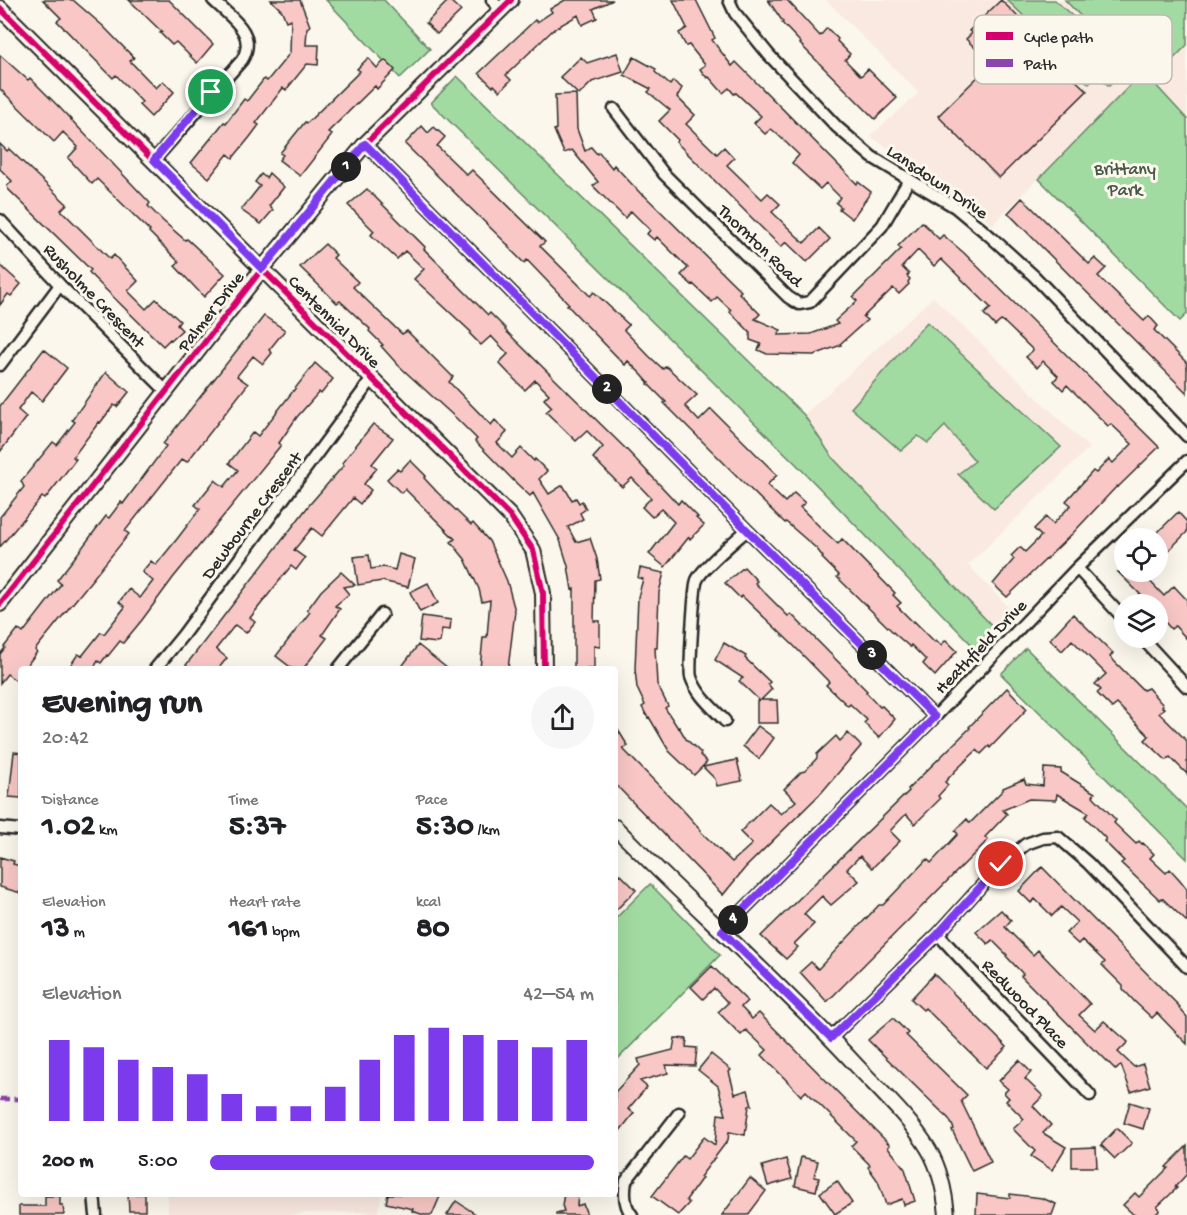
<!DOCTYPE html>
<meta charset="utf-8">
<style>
:root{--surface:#fff;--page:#f6f6f6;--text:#202124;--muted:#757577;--accent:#7c3aed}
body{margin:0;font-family:"Gochi Hand",sans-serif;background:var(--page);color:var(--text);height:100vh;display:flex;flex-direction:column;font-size:22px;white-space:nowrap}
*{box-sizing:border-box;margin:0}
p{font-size:20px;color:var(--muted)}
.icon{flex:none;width:33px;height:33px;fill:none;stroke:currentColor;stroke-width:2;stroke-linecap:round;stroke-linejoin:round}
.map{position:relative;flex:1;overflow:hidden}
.side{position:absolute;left:18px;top:666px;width:600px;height:531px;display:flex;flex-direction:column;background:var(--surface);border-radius:6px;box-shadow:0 6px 24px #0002}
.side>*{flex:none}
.fabs{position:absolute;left:1114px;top:528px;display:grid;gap:12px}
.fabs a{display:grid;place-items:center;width:54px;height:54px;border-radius:50%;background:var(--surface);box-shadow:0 6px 24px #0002;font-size:30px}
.pin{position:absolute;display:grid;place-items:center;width:51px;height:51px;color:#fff;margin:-26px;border:3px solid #fff;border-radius:50%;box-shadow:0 2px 6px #0007}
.km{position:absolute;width:30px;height:30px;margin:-15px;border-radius:50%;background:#222;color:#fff;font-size:16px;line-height:30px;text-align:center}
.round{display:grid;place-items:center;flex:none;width:63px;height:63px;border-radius:32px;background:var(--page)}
.overview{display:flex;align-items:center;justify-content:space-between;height:102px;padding:0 24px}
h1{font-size:33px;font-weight:700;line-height:45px}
.stats{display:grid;grid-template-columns:repeat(3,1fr);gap:9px;height:102px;padding:6px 24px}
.stats div{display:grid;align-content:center}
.stats b{font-size:30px;font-weight:700}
.stats small{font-size:16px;font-weight:400}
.stats p{font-size:16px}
.chart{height:168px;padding:12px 24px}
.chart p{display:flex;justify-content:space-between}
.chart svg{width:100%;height:108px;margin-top:6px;stroke:var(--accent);stroke-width:6}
ul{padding:0 24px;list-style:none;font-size:20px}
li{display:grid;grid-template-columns:96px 72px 1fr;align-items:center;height:45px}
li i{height:15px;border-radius:8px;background:var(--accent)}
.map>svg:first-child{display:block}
.built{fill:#fae9e1}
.green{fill:#a2dba1;stroke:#668366;stroke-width:1.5}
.building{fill:#f9c8c6;stroke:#2b2b2b;stroke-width:1.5}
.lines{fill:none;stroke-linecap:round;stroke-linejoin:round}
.minor-casing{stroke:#2b2b2b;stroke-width:15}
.tertiary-casing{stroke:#2b2b2b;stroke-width:18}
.minor{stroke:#fbf7ec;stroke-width:10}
.tertiary{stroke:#fbf7ec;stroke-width:14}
.quiet{stroke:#8e44ad;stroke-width:4.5;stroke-dasharray:9 4.5;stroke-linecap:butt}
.cycleway-casing{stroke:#fbf7ec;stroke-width:10}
.cycleway{stroke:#d6006c;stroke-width:6}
.route-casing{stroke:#fff;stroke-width:12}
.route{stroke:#7c3aed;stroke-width:8}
.labels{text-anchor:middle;stroke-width:6;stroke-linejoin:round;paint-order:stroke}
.park-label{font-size:18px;fill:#495748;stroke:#fbf7ec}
.street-label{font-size:18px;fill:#2b2b2b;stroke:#fbf7ec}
.key{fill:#fbf7ec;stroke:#bdbab2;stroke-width:1.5}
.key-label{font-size:16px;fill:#2b2b2b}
</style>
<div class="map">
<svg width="1187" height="1215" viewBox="0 0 1187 1215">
<rect width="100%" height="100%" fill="#fbf7ec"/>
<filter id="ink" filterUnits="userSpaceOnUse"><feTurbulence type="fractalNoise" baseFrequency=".0167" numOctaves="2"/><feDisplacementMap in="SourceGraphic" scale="12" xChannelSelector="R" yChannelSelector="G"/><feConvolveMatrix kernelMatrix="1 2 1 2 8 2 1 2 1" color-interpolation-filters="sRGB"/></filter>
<g filter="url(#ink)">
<path class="built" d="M826 0H1065L1139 76 992 225 967 200 925 170 906 160 870 136 919 93Z
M1187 45V119L1151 81Z
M933 297 1089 448 968 565 1012 611 994 628 832 457 804 415Z
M168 1194H382L377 1215 365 1212 303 1213 296 1215H168Z"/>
<path class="green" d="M326 0H384L430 49 400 78Z
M1007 0H1055L1127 67 1109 86 1097 75 1089 84 1029 28 1032 24Z
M1065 0H1187V45L1152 81 1187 119V314L1180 321 1039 179 1139 76Z
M457 76 804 415 832 457 994 628 975 648 796 464 431 103Z
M927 322 1061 447 994 509 958 474 975 461 945 426 928 443 918 436 901 451 851 408Z
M1026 648 1187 809V859L1001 674Z
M650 884 720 955 615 1062V919Z"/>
<path class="building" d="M43 0H73L103 26 134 58 130 61 156 88 163 81 174 92 151 117 139 105 142 102 116 75 113 78 57 21 61 18Z
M129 0H169L213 44 197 63 176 42 172 45 160 33 162 32Z
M271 0H300L310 26 307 28 306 45H319L318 65 307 64 286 90 283 88 256 123 259 125 250 137 233 158 228 154 209 178 191 163 224 122 226 123 244 99 247 101 264 79 267 81 290 53 291 19 286 21 282 11Z
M449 0 461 11 437 34 426 23Z
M565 0H613L593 9 597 18 582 25 578 15 554 29 506 75 511 80 500 91 494 85 493 87 479 73 535 20 537 22 552 12 550 9Z
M673 0H696L715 38 712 40 732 66 736 62 857 184 858 182 871 192 852 219 839 209 841 207 836 203 840 197 826 183 820 189 792 163 799 155 775 132 771 129 765 134 754 123 761 116 736 93 734 94 729 88 723 93 709 77 707 78 700 69 705 65 689 45 686 46 679 33 687 28Z
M768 0H787L820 36 827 28 838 39 837 41 850 54 845 60 861 76 868 69 897 98 875 119 800 44 801 43 782 23 783 22Z
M1001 0 1024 23 1020 27 1068 75 1069 74 1087 91 999 178 938 116 991 64 966 39 972 33 969 31Z
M617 53 623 72 592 82 579 95 560 77 581 57 587 63Z
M0 55 28 80 30 78 60 108 150 203 148 206 163 221 185 240 187 239 225 274 204 297 175 266 179 262 149 232 150 231 97 179 92 184 68 158 78 147 63 132 54 142 0 89Z
M634 57 656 69 655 72 670 85 673 81 682 88 677 97 695 115 686 124 717 154 724 147 734 158 727 165 762 199 768 193 780 204 772 212 804 243 819 228 830 239 807 262 786 242 781 247 676 142 678 140 659 121 670 110 648 92 651 89 624 75Z
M368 58 377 68 385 60 395 70 377 89 375 86 328 132 332 135 300 176 279 160 283 155 280 153 305 122 307 123 360 71 357 69Z
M576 94 577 129 585 151 591 147 597 154 599 152 612 168 614 165 642 195 643 194 741 291 739 293 760 314 755 319 781 330 778 335 811 334 838 324 835 321 857 301 853 297 901 249 898 246 922 222 939 239 943 235 964 253 1159 447 1118 487 1117 486 1073 533 1007 597 993 584 1014 559 1011 556 1020 547 1025 552 1041 536 1034 529 1046 517 1053 524 1071 505 1066 501 1093 471 1096 473 1109 459 1113 463 1132 444 1111 424 1108 426 1067 385 1063 390 1054 381 1058 376 1043 361 1037 368 1026 357 1033 350 1005 323 1001 321 995 326 984 314 991 308 941 259 934 266 918 250 902 267 909 274 907 276 910 279 908 282 909 284 899 294 893 288 863 317 867 320 840 344 841 345 814 355 767 354 758 350 761 344 750 340V332L730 312 731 310 717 297 712 302 693 284 692 285 681 275 688 268 657 237 654 240 647 234 650 230 631 211 625 218 593 186 598 182 572 150 564 153 554 130 556 129 555 95Z
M422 126 428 133 434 127 445 137 437 146 467 175 472 170 545 242 540 246 590 296 594 292 629 325 624 330 649 356 663 369 666 366 697 395 685 406 699 421 711 409 777 475 767 485 785 502 794 493 805 503 800 507 822 529 838 544 842 539 895 593 893 595 901 603 897 606 913 622 914 621 935 642 936 640 941 645 946 640 957 651 935 676 923 664 926 660 911 645 910 647 895 634 837 577 839 575 822 558 823 557 817 549 786 522 785 523 743 482 664 403 666 402 648 384 649 383 642 375 628 361 625 365 567 305 569 304 527 260 524 263 508 247 509 246 405 144Z
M0 144 7 151 9 149 67 204 61 210 110 259 114 255 125 267 138 281 128 291 146 309 156 299 180 321 177 325 182 330 171 340 170 339 163 346 93 277 89 272 91 270 8 189 7 186 12 181 0 169Z
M269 173 284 187 269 206 273 210 261 224 241 210 260 186 255 182 261 174 266 178Z
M367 189 425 247 424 249 444 269 443 270 488 315 490 313 506 329 505 330 626 449 678 504 681 500 698 517 696 518 704 525 690 539 689 537 665 567 649 554 674 522 661 509 652 517 642 507 651 498 632 478 622 487 593 458 603 447 587 431 576 441 546 412 552 407 544 399 549 394 535 380 525 390 515 380 499 363 508 354 491 336 481 345 470 334 471 332 425 289 414 279 424 269 405 251 397 259 371 235 374 231 348 205Z
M1022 198 1089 264 1095 258 1106 268 1098 276 1144 321 1149 316 1158 326 1154 330 1187 363V393L1008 213Z
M325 244 336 255 333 258 358 282 353 287 402 334 407 331 453 377 449 382 491 425 495 420 507 432 497 443 512 458 521 448 534 461 535 459 547 471 539 479 549 494 563 485 572 500 576 498 579 503 582 501 586 509 580 513 583 519 568 527 576 542 590 538 597 559 600 579 595 580 594 621H600V647L594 646V669H574V589L572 590 568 566 560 540 533 493 530 496 514 481 475 441 477 439 457 419 398 365 381 346 383 345 369 331 370 329 340 301 337 303 300 267Z
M0 265 21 284 11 296 8 294 0 305Z
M264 316 285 330 269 350 272 353 263 364 253 356 237 376 248 384 187 462 182 459 125 531 129 534 35 650 37 652 24 669H21V673L15 680 7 674 0 683V654L5 648 4 647 18 629 23 633 40 611 61 584 57 580 75 557 106 516 109 518 121 502 123 504 166 446 163 444Z
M44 349 67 368 42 401 31 392 18 410 26 417 0 452V406Z
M315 363 333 379 321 394 319 392 297 417 279 443 281 445 173 578 142 620 123 643 120 641 108 656 107 655 101 663 98 661 93 669H68L78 654 82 656 101 632 104 634 125 607 119 602 129 589 140 598 153 581 142 572 151 561 156 565 177 539 200 509 195 505 215 480 224 487 238 470 229 463 253 432 258 436Z
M106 372 129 392 117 407 114 405 100 423 99 422 73 457 76 459 56 485 45 499 42 497 0 547V517L24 487 21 481 53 442 57 445 75 422 72 420Z
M373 424 393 438 372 464 377 468 364 484 371 490 360 504 353 498 322 536 312 528 294 550 305 558 296 570 291 566 250 618 255 622 246 633 235 625 216 649 227 658 218 669H183L310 504 344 465 342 463Z
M410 460 426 476 424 478 438 493 471 525 473 523 489 541 507 581 515 611 508 669H480L483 637H487L490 600 482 602 479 589 465 559 451 542 455 539 405 489 401 493 387 479 397 469 400 471Z
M1178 512 1187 522V532L1158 561V538H1152Z
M399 554 415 559 408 587 382 581 358 585 354 557 369 555 371 569 384 567 395 570Z
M744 567 757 581 755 583 788 616 791 614 867 691 866 692 880 707 882 706 895 719 879 738 864 723 867 720 850 704 848 706 826 685 829 682 793 645 742 596 740 598 725 583Z
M640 568 664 573 659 592 657 648H655L657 684 668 706 665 708 678 728 679 727 686 739 701 753 700 755 707 762 694 775 669 751 649 717 648 718 642 707 645 705 637 688 635 669 638 597 643 579 638 578Z
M341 572 355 585 343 587 349 594 335 606 340 609 322 635 327 638 303 669H293L276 656 310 612 307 610 321 591Z
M1118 572H1141L1164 596 1174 586 1187 600V639L1175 626 1171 629 1158 614V604H1150Z
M428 583 438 603 420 612 410 592Z
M1073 614 1113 653 1110 657 1143 690 1148 688 1163 705 1162 707 1164 708 1159 713 1187 741V774L1170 757 1166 760 1145 740 1149 736 1117 704 1112 708 1097 693 1101 690 1095 684 1106 674 1072 640 1062 651 1050 639Z
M422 616 451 620 450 630 442 629 440 642 438 643 419 641Z
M724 643 746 656 745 658 770 682 768 684 772 689 761 700H777L778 723H757V701L759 700 739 681 743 678 715 660Z
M418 645 448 669H400Z
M1007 688 1027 709 990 748 989 746 981 754 977 750 956 770 945 782 948 785 938 796 940 799 915 824 906 814 890 831 900 841 872 868 860 856 847 869 859 881 831 905 822 896 804 914 814 924 794 944 798 947 786 959 761 936 909 791 908 789 970 728 969 727Z
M615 725 628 746 623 749 682 809 701 830 700 831 732 862 752 844 740 832 769 803 781 814 796 801 784 789 801 772 805 771 817 758V754L836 736 840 741 848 733 861 746 822 792 745 868 723 895 615 784Z
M758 726 774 738 759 759 743 746Z
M14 752 21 753V798L9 797Z
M737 760 742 781 717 786 715 779 703 767Z
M1044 768 1061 769V772L1095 793 1093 796 1116 820 1114 823 1136 844 1139 841 1142 844 1143 843 1154 854 1150 858 1166 873 1170 869 1180 880 1187 889V922L1162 898 1160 900 1121 863 1124 861 1104 841 1106 839 1085 817 1089 813 1057 794 1056 800 1029 799 1003 810 1007 814 985 837 988 840 827 1002 800 972 811 962 818 969 879 905H883L927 859 931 863 958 834 955 831 967 819 970 823 1003 790V788L1024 779 1026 784 1043 786Z
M0 857 14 861 13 864 21 866V893L0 887Z
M1042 867 1180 1007 1179 1008 1187 1017V1044L1157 1013 1152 1018 1134 1001 1123 989V986L1102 965 1105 962 1082 940 1078 944 1066 933 1077 922 1061 907 1052 916 1035 899 1031 903 1019 891Z
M620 874 636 890 615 911V879Z
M1001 910 1011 920 1005 927 1033 955 1038 950 1090 1004 1079 1015 1095 1030 1104 1021 1128 1042 1118 1052 1134 1067 1143 1064 1150 1086 1131 1092 1121 1065 1116 1070 1096 1050 1095 1051 1021 976 1023 974 1006 956 1007 955 992 940 988 944 976 932Z
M712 966 747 1001 741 1007 752 1019 759 1013 890 1145 888 1147 905 1169 915 1201 904 1205 902 1199 886 1205 878 1181 868 1167 870 1165 851 1146 856 1141 806 1091 801 1096 791 1085 762 1055 767 1050 746 1030 741 1035 718 1012 728 1003 714 988 703 999 691 987Z
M934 974 1007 1047 986 1068 925 1008 923 1010 911 999Z
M893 1018 908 1033 906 1035 967 1095 961 1101 991 1162 972 1171 952 1130 954 1129 949 1119 868 1040Z
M675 1038 687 1039 686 1047 697 1048 695 1066 666 1065 668 1073 640 1081 647 1087 628 1109 634 1113 615 1137V1092L640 1065 638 1059 673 1050Z
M711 1054 731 1070 729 1072 735 1094 748 1090 752 1105 749 1106 745 1135 729 1132 728 1140 700 1177 702 1178 686 1200 689 1203 678 1215 652 1196 683 1156 687 1159 704 1137 715 1145 718 1114 726 1115 718 1086 698 1070Z
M1019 1060 1031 1072 1025 1079 1043 1096 1033 1106 1051 1125 1043 1133 1066 1147 1052 1170 1031 1156 1035 1151 1013 1129 1024 1119 1006 1101 1009 1098 1004 1093 1008 1089 999 1081Z
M1130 1102 1149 1108 1143 1129 1124 1123Z
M1117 1128 1132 1143 1115 1159 1101 1145Z
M1187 1146V1174L1175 1187 1177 1188 1157 1207 1160 1210 1155 1215H1134L1123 1205 1135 1193 1139 1197 1168 1168 1166 1167Z
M1096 1147 1097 1167H1072V1148Z
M801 1157 818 1161 814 1177 819 1178 816 1191 795 1186Z
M786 1159 792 1179 768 1186 762 1166Z
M750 1178 766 1191 748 1215H722Z
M837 1181 852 1203 835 1214 820 1193Z
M128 1194H145V1211H129Z
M388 1194H441L432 1215H424L412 1211 413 1209 386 1203Z
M564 1194H578L577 1206 583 1204 587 1215H556V1213L564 1211 562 1205Z
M977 1194 1010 1198V1194L1042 1198 1056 1204 1052 1215H976Z
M45 1196H60V1205H63L64 1215H19V1206H45Z
M456 1201 477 1215H447Z"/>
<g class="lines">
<g class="minor-casing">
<path id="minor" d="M492 0 500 9
M729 0 735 13 769 55 837 127 872 157 955 207 991 237 1034 276 1187 436
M614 109 664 174 788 297 799 304 810 302 882 226 909 180
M365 144 747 530 935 717
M154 160 242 60C258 33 231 18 213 0
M0 220 60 285 167 392
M0 365 60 285
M1077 568 1125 620
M1142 638 1187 687
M155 669 183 635 372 379
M338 669 382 614
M725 721C712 707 697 695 691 677 689 671 694 586 697 580 703 567 735 541 747 530
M0 828 21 830
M722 931 935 717 1077 568 1187 461
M938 934C987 989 1040 1041 1090 1095
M831 1038 938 934 1001 864 1026 844 1043 838 1058 837 1088 863 1187 967
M94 1194 96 1215
M632 1215C624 1206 624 1193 626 1181L679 1113"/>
</g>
<g class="tertiary-casing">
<path id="tertiary" d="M0 8 510 516 533 550 543 593 544 669
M0 604 262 269 365 144 511 0
M615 827C694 907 778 981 855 1064 880 1091 910 1118 929 1150 940 1169 945 1193 947 1215"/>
</g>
<use href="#minor" class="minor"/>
<use href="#tertiary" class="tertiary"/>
<path class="quiet" d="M0 1099H21"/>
<g class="cycleway-casing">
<path id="cycleway" d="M0 8 510 516 533 550 543 593 544 669
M365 144 747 530 935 717
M0 604 262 269 365 144 511 0"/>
</g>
<use href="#cycleway" class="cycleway"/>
</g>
</g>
<g class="lines" filter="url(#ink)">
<g class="route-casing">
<path id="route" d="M211 92 154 160 262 269 365 144 747 530 935 717 722 931 831 1038 938 934 1001 864"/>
</g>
<use href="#route" class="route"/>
</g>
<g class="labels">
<g class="park-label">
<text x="1125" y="174">Brittany<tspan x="1125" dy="21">Park</tspan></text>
</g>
<g class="street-label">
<text transform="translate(938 181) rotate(34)" y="6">Lansdown Drive</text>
<text transform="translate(761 245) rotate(44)" y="6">Thornton Road</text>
<text transform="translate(95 295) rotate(46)" y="6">Rusholme Crescent</text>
<text transform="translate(210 311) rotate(-52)" y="6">Palmer Drive</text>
<text transform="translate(335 321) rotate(45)" y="6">Centennial Drive</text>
<text transform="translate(251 515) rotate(-53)" y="6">Dewbourne Crescent</text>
<text transform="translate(980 646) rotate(-46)" y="6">Heathfield Drive</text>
<text transform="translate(1026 1003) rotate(46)" y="6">Redwood Place</text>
</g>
</g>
<rect x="974" y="15" width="198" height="69" rx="9" class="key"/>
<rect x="986" y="32" width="27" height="8" fill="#d6006c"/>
<rect x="986" y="59" width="27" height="8" fill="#8e44ad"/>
<g class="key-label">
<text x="1024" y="42">Cycle path</text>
<text x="1024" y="69">Path</text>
</g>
</svg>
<div class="fabs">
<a><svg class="icon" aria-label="locate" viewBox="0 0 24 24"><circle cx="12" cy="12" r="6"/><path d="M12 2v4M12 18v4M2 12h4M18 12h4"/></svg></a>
<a><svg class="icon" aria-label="layers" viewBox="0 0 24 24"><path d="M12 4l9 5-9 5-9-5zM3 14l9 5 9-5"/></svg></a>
</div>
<div class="pin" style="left:211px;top:92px;background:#1e9e55"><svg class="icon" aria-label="arrive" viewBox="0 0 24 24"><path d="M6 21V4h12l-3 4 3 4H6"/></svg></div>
<div class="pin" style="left:1001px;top:864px;background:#d93025"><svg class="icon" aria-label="check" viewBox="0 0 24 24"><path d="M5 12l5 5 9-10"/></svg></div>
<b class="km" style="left:346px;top:167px">1</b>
<b class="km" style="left:607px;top:389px">2</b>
<b class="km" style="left:872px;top:655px">3</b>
<b class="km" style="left:733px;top:920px">4</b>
<section class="side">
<div class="overview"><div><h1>Evening run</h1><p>20:42</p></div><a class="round"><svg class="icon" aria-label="share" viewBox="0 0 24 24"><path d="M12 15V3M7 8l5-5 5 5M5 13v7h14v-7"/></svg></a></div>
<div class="stats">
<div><p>Distance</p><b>1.02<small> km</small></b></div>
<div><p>Time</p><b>5:37</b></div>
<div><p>Pace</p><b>5:30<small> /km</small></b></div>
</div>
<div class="stats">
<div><p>Elevation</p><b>13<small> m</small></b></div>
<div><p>Heart rate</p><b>161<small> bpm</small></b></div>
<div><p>kcal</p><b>80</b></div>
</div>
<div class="chart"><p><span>Elevation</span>42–54 m</p>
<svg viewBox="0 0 160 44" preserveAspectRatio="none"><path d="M5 44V11M15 44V14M25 44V19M35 44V22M45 44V25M55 44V33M65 44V38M75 44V38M85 44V30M95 44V19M105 44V9M115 44V6M125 44V9M135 44V11M145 44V14M155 44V11"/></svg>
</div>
<ul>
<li><b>200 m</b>5:00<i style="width:100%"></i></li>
</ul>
</section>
</div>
